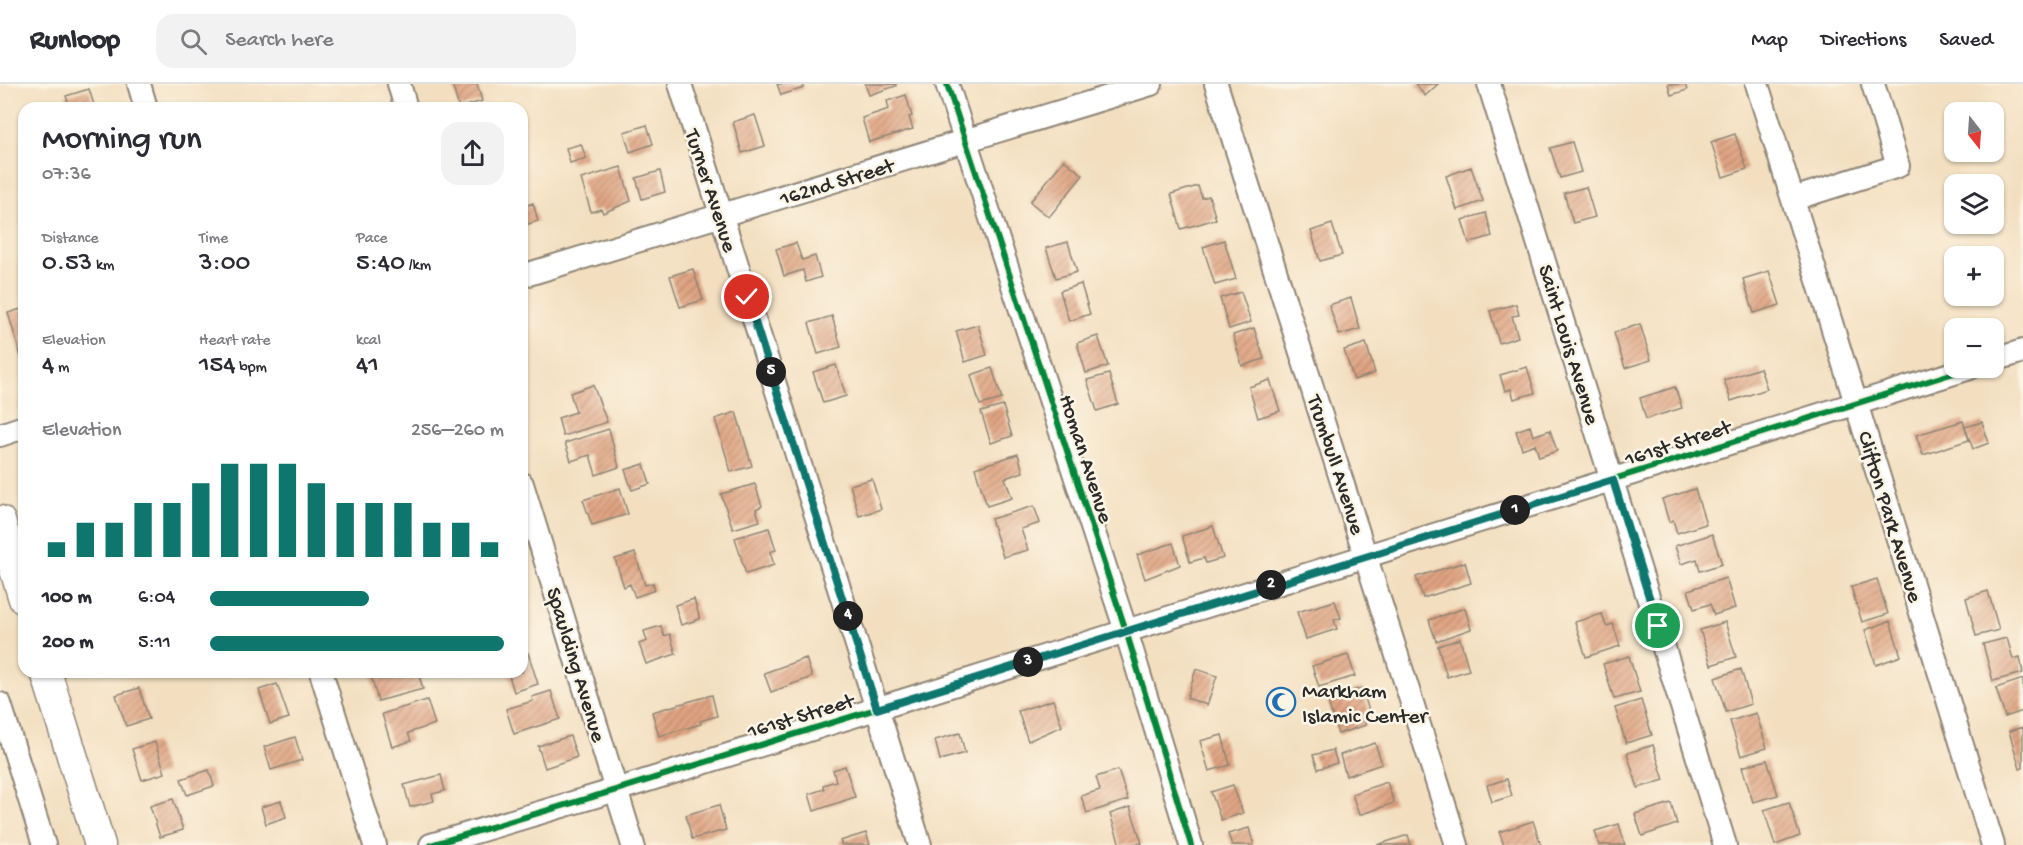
<!DOCTYPE html>
<meta charset="utf-8">
<style>
:root{--surface:#fff;--page:#f2f2f3;--text:#2b2b33;--muted:#7c7c81;--line:#e1e1e2;--accent:#0f766e}
body{margin:0;font-family:"Gochi Hand",sans-serif;background:var(--page);color:var(--text);height:100vh;display:flex;flex-direction:column;font-size:22px;white-space:nowrap}
*{box-sizing:border-box;margin:0}
p{font-size:20px;color:var(--muted)}
.icon{flex:none;width:33px;height:33px;fill:none;stroke:currentColor;stroke-width:2;stroke-linecap:round;stroke-linejoin:round}
.map{position:relative;flex:1;overflow:hidden}
.side{position:absolute;left:18px;top:18px;width:510px;height:576px;display:flex;flex-direction:column;background:var(--surface);border-radius:18px;box-shadow:0 2px 4px #0004}
.side>*{flex:none}
.needle{width:39px;rotate:163deg}
.fabs{position:absolute;left:1944px;top:18px;display:grid;gap:12px}
.fabs a{display:grid;place-items:center;width:60px;height:60px;border-radius:12px;background:var(--surface);box-shadow:0 2px 4px #0004;font-size:30px}
.pin{position:absolute;display:grid;place-items:center;width:51px;height:51px;color:#fff;margin:-26px;border:3px solid #fff;border-radius:50%;box-shadow:0 2px 6px #0007}
.km{position:absolute;width:30px;height:30px;margin:-15px;border-radius:50%;background:#222;color:#fff;font-size:16px;line-height:30px;text-align:center}
.round{display:grid;place-items:center;flex:none;width:63px;height:63px;border-radius:18px;background:var(--page)}
.headline{display:flex;align-items:center;justify-content:space-between;height:102px;padding:0 24px}
h1{font-size:33px;font-weight:600;line-height:45px}
.figures{display:grid;grid-template-columns:repeat(3,1fr);gap:9px;height:102px;padding:6px 24px}
.figures div{display:grid;align-content:center}
.figures b{font-size:26px;font-weight:600}
.figures small{font-size:16px;font-weight:400}
.figures p{font-size:16px}
.chart{height:168px;padding:12px 24px}
.chart p{display:flex;justify-content:space-between}
.chart svg{width:100%;height:108px;margin-top:6px;stroke:var(--accent);stroke-width:6}
ul{padding:0 24px;list-style:none;font-size:20px}
li{display:grid;grid-template-columns:96px 72px 1fr;align-items:center;height:45px}
li i{height:15px;border-radius:8px;background:var(--accent)}
header{display:flex;align-items:center;gap:36px;box-sizing:border-box;height:84px;padding:0 30px;background:var(--surface);border-bottom:2px solid var(--line)}
header strong{font-size:28px}
nav{display:flex;gap:33px;margin-inline-start:auto;font-size:21px}
.search{width:420px;height:54px;background:var(--page);display:flex;align-items:center;gap:15px;box-sizing:border-box;padding:0 21px;border-radius:18px;color:var(--muted);font-size:22px}
.map>svg:first-child{display:block}
.building{fill:url(#building-hatch)}
.lines{fill:none;stroke-linecap:round;stroke-linejoin:round}
.minor-casing{stroke:#8f8576;stroke-width:26}
.major-casing{stroke:#8f8576;stroke-width:33}
.minor{stroke:#fff;stroke-width:22}
.major{stroke:#fff;stroke-width:30}
.cycleway-casing{stroke:#fcf5e5;stroke-width:10}
.cycleway{stroke:#00873e;stroke-width:6}
.route-casing{stroke:#fff;stroke-width:12}
.route{stroke:#0f766e;stroke-width:8}
.labels{text-anchor:middle;stroke-width:5;stroke-linejoin:round;paint-order:stroke}
.street-label{font-size:22px;fill:#2b2b2b;stroke:#fcf5e5}
.poi-label{font-size:22px;fill:#2b2b2b;stroke:#fcf5e5;text-anchor:start}
</style>
<header>
<strong>Runloop</strong>
<div class="search"><svg class="icon" aria-label="search" viewBox="0 0 24 24"><circle cx="10" cy="10" r="6"/><path d="M15 15l6 6"/></svg>Search here</div>
<nav><a>Map</a><a>Directions</a><a>Saved</a></nav>
</header>
<div class="map">
<svg width="2023" height="761" viewBox="0 0 2023 761">
<defs>
<pattern id="building-hatch" width="6" height="6" patternUnits="userSpaceOnUse" patternTransform="scale(1.5)"><rect width="6" height="6" fill="#e0a482"/><path d="M-1 1l2-2M0 6l6-6M5 7l2-2" fill="none" stroke="#b6866b"/></pattern>
</defs>
<rect width="100%" height="100%" fill="#fcf5e5"/>
<filter id="ink" filterUnits="userSpaceOnUse"><feTurbulence type="fractalNoise" baseFrequency=".0167" numOctaves="2"/><feDisplacementMap in="SourceGraphic" scale="12" xChannelSelector="R" yChannelSelector="G"/><feConvolveMatrix kernelMatrix="1 2 1 2 8 2 1 2 1" color-interpolation-filters="sRGB"/></filter>
<filter id="wash" filterUnits="userSpaceOnUse"><feTurbulence type="fractalNoise" baseFrequency=".008" numOctaves="4" result="noise"/><feDisplacementMap in="SourceGraphic" scale="24" xChannelSelector="R" yChannelSelector="G"/><feGaussianBlur stdDeviation="1.35" result="paint"/><feColorMatrix in="noise" values="0 0 0 0 0 0 0 0 0 0 0 0 0 0 0 0 0 1.4 0 .05"/><feComposite in="paint" operator="in"/></filter>
<g filter="url(#wash)">
<rect width="100%" height="100%" fill="#f3dfc0"/>
<g id="blocks">
<path class="building" d="M452 0H477L482 17 459 24Z
M777 0H803L804 4 781 11Z
M865 0H896V2L869 11Z
M1415 0H1438L1425 12Z
M1668 0H1685L1687 6 1671 11Z
M89 5 95 24H70L66 12Z
M906 11 912 32 909 33 913 45 869 58 862 34 889 25 887 17Z
M755 31 765 62 742 69 733 38Z
M647 41 653 60 630 68 624 48Z
M1735 50 1747 85 1723 93 1711 58Z
M1572 58 1581 88 1560 94 1550 64Z
M581 60 586 74 570 79 566 64Z
M1064 76 1083 91 1049 133 1030 118Z
M621 83 631 117 603 129 601 125 591 128 581 95Z
M1471 83 1483 117 1457 126 1446 92Z
M660 87 665 108 642 115 636 94Z
M1198 102 1202 114 1209 112 1216 135 1181 145 1171 110Z
M1586 103 1595 133 1573 139 1564 109Z
M533 119 538 137 522 142V123Z
M1486 129 1492 152 1469 159 1462 136Z
M1332 140 1342 171 1320 177 1311 147Z
M1224 156 1236 195 1215 201 1203 163Z
M1068 158 1077 188 1056 194 1046 164Z
M796 159 802 176 815 172 821 193 806 198 803 186 784 192 776 165Z
M693 185 703 216 680 223 670 192Z
M1769 187 1780 221 1754 229 1743 195Z
M1081 200 1090 230 1069 237 1060 207Z
M1241 208 1251 238 1229 245 1220 214Z
M1351 214 1360 245 1339 251 1329 221Z
M1516 220 1519 231 1512 232 1518 253 1499 259 1490 227Z
M24 224V279H23L8 229Z
M832 232 841 263 818 270 809 239Z
M1640 240 1651 276 1625 284 1614 249Z
M978 241 987 271 965 278 956 247Z
M1254 244 1264 275 1242 282 1233 251Z
M1098 252 1108 282 1086 289 1077 259Z
M1366 259 1375 289 1354 296 1344 266Z
M836 281 846 312 823 319 813 288Z
M1527 283 1535 309 1514 315 1511 305 1505 307 1500 291Z
M992 284 1002 315 980 321 971 291Z
M1760 284 1767 305 1731 317 1724 296Z
M1109 290 1118 320 1097 327 1087 296Z
M1270 296 1280 327 1258 334 1249 303Z
M593 301 607 338 563 352 558 334 576 328 570 309Z
M1675 303 1682 324 1646 335 1640 314Z
M1003 322 1012 352 991 359 981 328Z
M736 328 752 382 731 388 715 335Z
M1963 337 1969 356 1923 371 1916 351Z
M1982 338 1989 359 1973 365 1965 343Z
M1530 342 1533 352 1550 346 1557 367 1539 373 1535 360 1522 365 1516 347Z
M609 345 619 383 596 391 590 371 571 377 565 359Z
M1018 370 1023 388 1005 394 1012 414 987 422 975 384Z
M644 380 650 400 632 406 625 386Z
M872 395 881 425 859 432 850 401Z
M755 400 762 422 756 425 760 437 733 445 721 410Z
M620 404 628 430 592 441 583 416Z
M1695 405 1706 440 1677 449 1673 436 1669 438 1662 415Z
M1034 422 1040 439 1021 445 1028 466 1003 473 991 435Z
M1213 442 1223 474 1206 479 1204 474 1190 478 1182 452Z
M769 444 776 466 770 468 774 481 746 490 735 454Z
M1712 450 1722 480 1700 487 1697 475 1681 480 1675 462Z
M1173 459 1180 481 1145 495 1137 471Z
M635 469 645 501 653 499 655 506 635 513 630 500 624 503 615 475Z
M1465 478 1471 499 1423 514 1416 493Z
M1726 494 1735 524 1714 531 1710 520 1694 525 1688 506Z
M1877 495 1888 530 1862 538 1851 503Z
M1988 507 1999 546 1976 552 1966 514Z
M694 515 700 535 681 541 675 521Z
M1335 517 1341 534 1334 536 1337 545 1306 555 1297 528Z
M1465 524 1471 545 1436 557 1429 536Z
M1602 530 1606 542 1613 540 1620 562 1586 573 1575 538Z
M1890 537 1901 572 1876 581 1865 546Z
M1725 538 1736 573 1711 581 1700 546Z
M661 542 664 552 670 550 676 570 646 580 639 560 647 557 644 547Z
M2007 554 2013 575 2020 573 2023 589 1993 597 1983 560Z
M1460 555 1469 586 1447 593 1438 562Z
M528 569 538 600 514 608 508 588H522V571Z
M1348 571 1355 592 1319 603 1312 582Z
M1629 572 1640 608 1614 615 1603 580Z
M806 574 812 593 771 608 764 589Z
M1196 585 1217 592 1207 621 1187 614Z
M1741 585 1751 620 1726 628 1715 594Z
M370 588H418L423 605 378 617Z
M2023 595V627L2005 633 1996 604Z
M277 600 289 634 270 640 259 606Z
M139 604 149 635 126 642 116 611Z
M1362 604 1369 627 1362 630 1366 641 1338 650 1327 615Z
M551 607 560 635 514 650 506 625 533 617 532 613Z
M712 611 717 632 700 637 701 640 659 652 652 628Z
M427 616 435 640 408 649 411 657 392 663 382 630Z
M1053 616 1062 642 1028 657 1018 627Z
M1641 616 1652 651 1626 659 1615 624Z
M1756 629 1767 664 1741 672 1730 637Z
M2023 643V684L2020 685 2009 647Z
M960 649 965 669 940 676 935 656Z
M1222 651 1230 681 1209 687 1200 657Z
M570 652 577 673 545 684 538 662Z
M295 653 302 676 271 686 264 663Z
M155 658 165 689 142 696 132 665Z
M1375 659 1382 680 1346 692 1340 671Z
M1653 661 1664 696 1638 704 1627 669Z
M1333 666 1337 679 1318 685 1313 671Z
M1767 676 1778 711 1753 718 1742 683Z
M845 682 855 713 814 727 809 710 824 705 823 701 836 697 833 686Z
M209 686 214 702 187 711 181 695Z
M1118 686 1128 716 1087 729 1081 712 1100 706 1096 693Z
M441 691 445 707 432 710 434 717 410 723 404 701Z
M1507 695 1512 712 1492 718 1487 701Z
M1387 698 1394 719 1359 731 1352 710Z
M1233 701 1243 729 1221 736 1211 708Z
M173 715 183 746 160 753 150 722Z
M281 717 286 733 266 740 261 723Z
M1789 718 1800 752 1775 761 1764 726Z
M1671 719 1677 740 1642 752 1635 730Z
M719 721 726 746 692 755 686 731Z
M1130 723 1142 759 1120 761 1110 730Z
M1533 737 1541 761H1504L1499 748Z
M1619 740 1625 761H1599L1595 747Z
M1249 744 1254 761H1232L1228 750Z
M866 749 870 761H842L840 757Z
M1408 751 1411 761H1377Z"/>
</g>
</g>
<g filter="url(#ink)">
<use href="#blocks" fill-opacity="0" stroke="#8f8576" stroke-width="1.5"/>
<g class="lines">
<g class="minor-casing">
<path id="minor" d="M139 0 146 24
M399 0 406 24
M680 0 920 761
M947 0 1126 547 1191 761
M1216 0 1457 761
M1489 0 1725 761
M1757 0 1993 761
M1793 115 1898 82 1873 0
M522 192 1151 0
M1994 276 2023 267
M0 351 24 343
M522 400 633 761
M321 588 375 761
M0 620 44 761
M431 761 616 706 1970 284"/>
</g>
<g class="major-casing">
<path id="major" d="M0 437 24 515
M46 588 100 761"/>
</g>
<use href="#minor" class="minor"/>
<use href="#major" class="major"/>
<g class="cycleway-casing">
<path id="cycleway" d="M947 0 1126 547 1191 761
M431 761 616 706 1970 284"/>
</g>
<use href="#cycleway" class="cycleway"/>
</g>
</g>
<g class="lines" filter="url(#ink)">
<g class="route-casing">
<path id="route" d="M747 213 877 625 1613 396 1658 542"/>
</g>
<use href="#route" class="route"/>
</g>
<defs>
<g id="mosque-ring" transform="scale(1.5)"><circle r="9.5" fill="#fcf5e5" stroke="#1f6fb2" stroke-width="1.5"/><path d="M3.5-4.9A6 6 0 1 0 3.5 4.9A5 5 0 1 1 3.5-4.9Z" fill="#1f6fb2"/></g>
</defs>
<g fill-rule="evenodd">
<use href="#mosque-ring" x="1281" y="618"/>
</g>
<g class="labels">
<g class="street-label">
<text transform="translate(836 96) rotate(-17)" y="8">162nd Street</text>
<text transform="translate(713 106) rotate(72)" y="8">Turner Avenue</text>
<text transform="translate(1571 260) rotate(73)" y="8">Saint Louis Avenue</text>
<text transform="translate(1677 357) rotate(-18)" y="8">161st Street</text>
<text transform="translate(1088 374) rotate(72)" y="8">Homan Avenue</text>
<text transform="translate(1338 380) rotate(72)" y="8">Trumbull Avenue</text>
<text transform="translate(1892 432) rotate(73)" y="8">Clifton Park Avenue</text>
<text transform="translate(578 580) rotate(73)" y="8">Spaulding Avenue</text>
<text transform="translate(800 630) rotate(-17)" y="8">161st Street</text>
</g>
<g class="poi-label">
<text x="1302" y="613">Markham<tspan x="1302" dy="25">Islamic Center</tspan></text>
</g>
</g>
</svg>
<div class="fabs">
<a><svg class="needle" viewBox="-14 -14 28 28"><path d="M0-13l5 13h-10z" fill="#e53935"/><path d="M0 13l5-13h-10z" fill="#7c7c81"/></svg></a>
<a><svg class="icon" aria-label="layers" viewBox="0 0 24 24"><path d="M12 4l9 5-9 5-9-5zM3 14l9 5 9-5"/></svg></a>
<a>+</a>
<a>−</a>
</div>
<div class="pin" style="left:1658px;top:542px;background:#1e9e55"><svg class="icon" aria-label="arrive" viewBox="0 0 24 24"><path d="M6 21V4h12l-3 4 3 4H6"/></svg></div>
<div class="pin" style="left:747px;top:213px;background:#d93025"><svg class="icon" aria-label="check" viewBox="0 0 24 24"><path d="M5 12l5 5 9-10"/></svg></div>
<b class="km" style="left:1515px;top:426px">1</b>
<b class="km" style="left:1271px;top:501px">2</b>
<b class="km" style="left:1028px;top:578px">3</b>
<b class="km" style="left:848px;top:532px">4</b>
<b class="km" style="left:771px;top:288px">5</b>
<section class="side">
<div class="headline"><div><h1>Morning run</h1><p>07:36</p></div><a class="round"><svg class="icon" aria-label="share" viewBox="0 0 24 24"><path d="M12 15V3M7 8l5-5 5 5M5 13v7h14v-7"/></svg></a></div>
<div class="figures">
<div><p>Distance</p><b>0.53<small> km</small></b></div>
<div><p>Time</p><b>3:00</b></div>
<div><p>Pace</p><b>5:40<small> /km</small></b></div>
</div>
<div class="figures">
<div><p>Elevation</p><b>4<small> m</small></b></div>
<div><p>Heart rate</p><b>154<small> bpm</small></b></div>
<div><p>kcal</p><b>41</b></div>
</div>
<div class="chart"><p><span>Elevation</span>256–260 m</p>
<svg viewBox="0 0 160 44" preserveAspectRatio="none"><path d="M5 44V38M15 44V30M25 44V30M35 44V22M45 44V22M55 44V14M65 44V6M75 44V6M85 44V6M95 44V14M105 44V22M115 44V22M125 44V22M135 44V30M145 44V30M155 44V38"/></svg>
</div>
<ul>
<li><b>100 m</b>6:04<i style="width:54%"></i></li>
<li><b>200 m</b>5:11<i style="width:100%"></i></li>
</ul>
</section>
</div>
